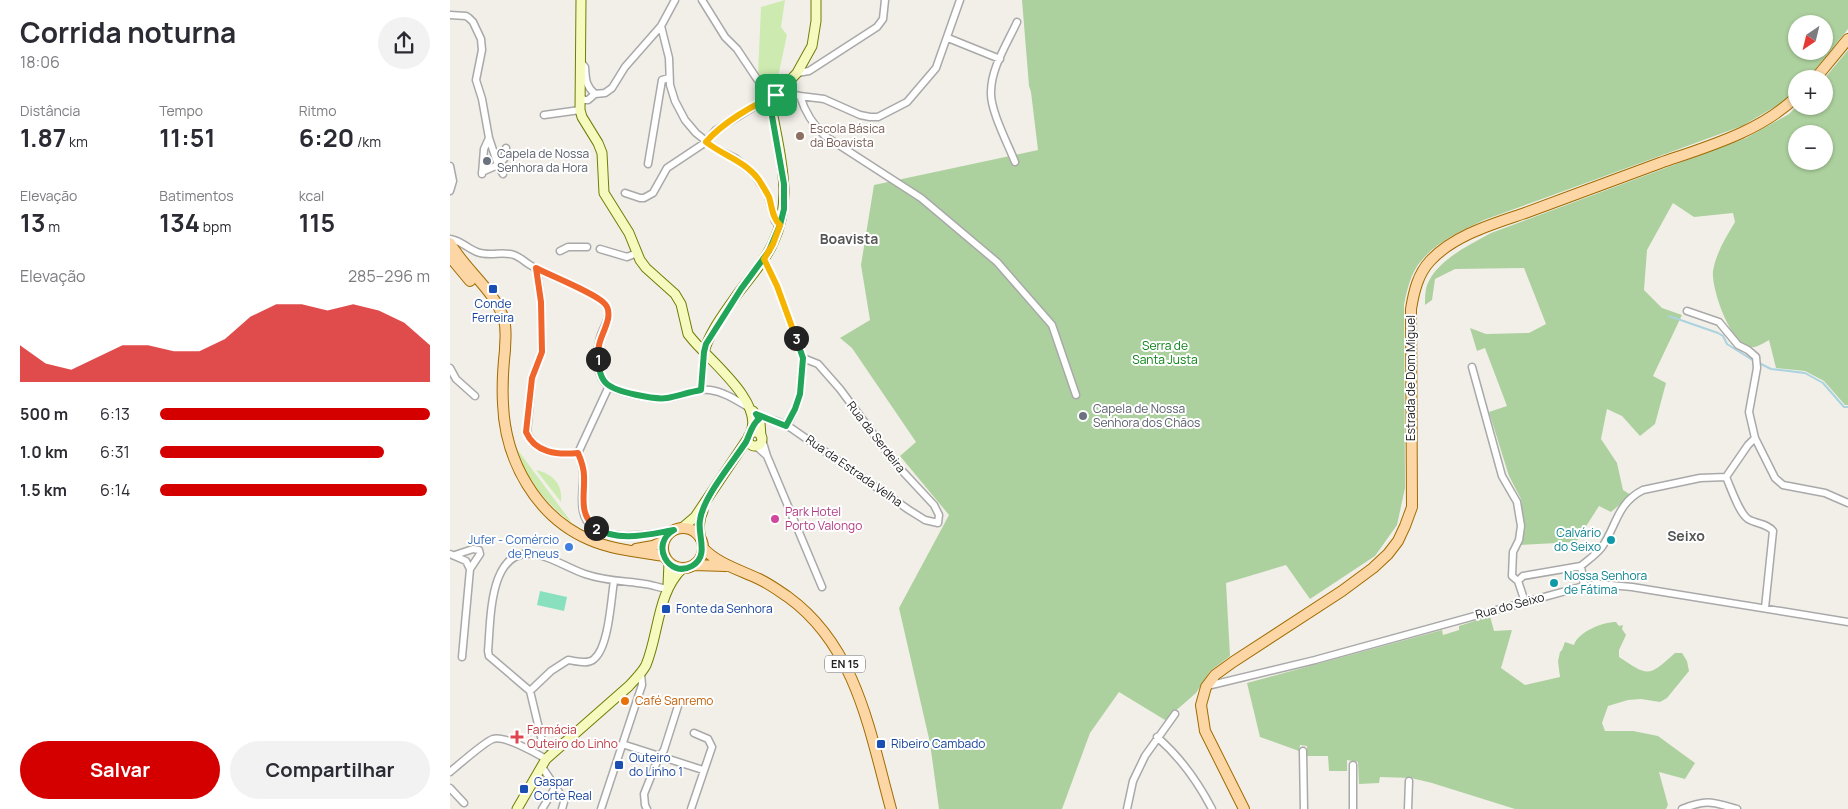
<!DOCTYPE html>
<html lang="pt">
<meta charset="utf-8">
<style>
:root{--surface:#fff;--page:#f2f2f3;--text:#2b2b33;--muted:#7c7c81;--accent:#d40000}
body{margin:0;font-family:Manrope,sans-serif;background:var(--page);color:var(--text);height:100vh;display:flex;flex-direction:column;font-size:19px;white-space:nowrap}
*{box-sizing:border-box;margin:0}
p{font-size:16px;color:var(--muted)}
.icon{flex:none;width:28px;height:28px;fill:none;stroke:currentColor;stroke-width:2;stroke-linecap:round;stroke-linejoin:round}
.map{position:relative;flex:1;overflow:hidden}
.sheet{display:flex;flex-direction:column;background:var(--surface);width:450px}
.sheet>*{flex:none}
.needle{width:32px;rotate:215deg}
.controls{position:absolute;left:1338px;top:15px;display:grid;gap:10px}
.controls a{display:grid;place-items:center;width:45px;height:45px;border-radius:50%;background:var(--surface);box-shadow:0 1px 4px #0004;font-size:25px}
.pin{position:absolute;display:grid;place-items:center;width:42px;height:42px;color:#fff;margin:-21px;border-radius:10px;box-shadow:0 2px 8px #0006}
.km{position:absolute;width:25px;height:25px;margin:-12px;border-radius:50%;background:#222;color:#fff;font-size:14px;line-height:25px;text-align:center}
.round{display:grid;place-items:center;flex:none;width:52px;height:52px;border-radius:26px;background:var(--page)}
.head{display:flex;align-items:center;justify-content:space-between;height:85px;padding:0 20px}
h1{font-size:28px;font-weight:700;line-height:38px}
.stats{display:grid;grid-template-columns:repeat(3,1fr);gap:8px;height:85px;padding:5px 20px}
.stats div{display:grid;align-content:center}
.stats b{font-size:25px;font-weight:700}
.stats small{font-size:14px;font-weight:400}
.stats p{font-size:14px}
.chart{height:140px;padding:10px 20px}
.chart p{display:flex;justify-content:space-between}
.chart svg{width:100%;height:90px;margin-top:5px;fill:var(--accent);opacity:.7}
.button{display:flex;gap:10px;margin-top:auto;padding:10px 20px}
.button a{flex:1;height:58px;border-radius:30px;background:var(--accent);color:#fff;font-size:20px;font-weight:700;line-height:58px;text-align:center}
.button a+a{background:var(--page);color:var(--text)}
ul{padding:0 20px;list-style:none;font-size:16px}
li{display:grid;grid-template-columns:80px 60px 1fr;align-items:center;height:38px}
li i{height:12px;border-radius:6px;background:var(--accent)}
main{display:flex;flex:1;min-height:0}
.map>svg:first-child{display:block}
.grass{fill:#cdebb0}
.forest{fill:#add19e;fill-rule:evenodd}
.pitch{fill:#88e0be}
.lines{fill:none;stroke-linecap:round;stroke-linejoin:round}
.stream{stroke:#aad3df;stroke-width:2}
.street-casing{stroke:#a9a9a9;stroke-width:9}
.secondary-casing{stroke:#707d05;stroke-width:11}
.primary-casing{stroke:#a06b00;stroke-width:12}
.street{stroke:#fff;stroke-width:6}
.secondary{stroke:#f7fabf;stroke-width:9}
.primary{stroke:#fcd6a4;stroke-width:10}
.split-1-casing{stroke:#fff;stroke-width:10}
.split-2-casing{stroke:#fff;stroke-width:10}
.split-3-casing{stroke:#fff;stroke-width:10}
.split-4-casing{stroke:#fff;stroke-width:10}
.split-1{stroke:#22a559;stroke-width:6}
.split-2{stroke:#f0652b;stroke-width:6}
.split-3{stroke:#22a559;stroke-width:6}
.split-4{stroke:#f5b400;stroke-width:6}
.education-dot{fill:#8d6e63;stroke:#fff;stroke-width:2}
.worship-dot{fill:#6b7280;stroke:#fff;stroke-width:2}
.transit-dot{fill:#1a4fb4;stroke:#fff;stroke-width:2}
.hotel-dot{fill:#d1479c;stroke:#fff;stroke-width:2}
.culture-dot{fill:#0f9aa8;stroke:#fff;stroke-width:2}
.shop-dot{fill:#3f7fe0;stroke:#fff;stroke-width:2}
.food-dot{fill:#e8710a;stroke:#fff;stroke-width:2}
.health-dot{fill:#e0444e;stroke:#fff;stroke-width:2}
.labels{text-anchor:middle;stroke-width:4;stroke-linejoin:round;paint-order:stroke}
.shield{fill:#fff;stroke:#646464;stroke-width:1}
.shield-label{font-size:11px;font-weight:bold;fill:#222}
.education-label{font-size:12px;fill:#785e54;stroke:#fff;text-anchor:start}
.worship-label{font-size:12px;fill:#5b616d;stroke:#fff;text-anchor:start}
.transit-label{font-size:12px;fill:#164399;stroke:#fff;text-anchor:start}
.park-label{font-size:12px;fill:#0c8416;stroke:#fff}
.street-label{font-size:12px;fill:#222;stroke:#fff}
.hotel-label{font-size:12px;fill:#b23c85;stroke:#fff;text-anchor:start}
.culture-label{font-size:12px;fill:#0d838f;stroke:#fff;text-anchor:end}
.shop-label{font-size:12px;fill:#366cbe;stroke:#fff;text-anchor:end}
.food-label{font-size:12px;fill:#c56008;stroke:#fff;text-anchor:start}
.health-label{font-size:12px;fill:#be3a42;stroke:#fff;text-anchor:start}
.neighbourhood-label{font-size:14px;font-weight:bold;fill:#555;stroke:#fff}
</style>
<main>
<section class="sheet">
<div class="head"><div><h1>Corrida noturna</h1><p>18:06</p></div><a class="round"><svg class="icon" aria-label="share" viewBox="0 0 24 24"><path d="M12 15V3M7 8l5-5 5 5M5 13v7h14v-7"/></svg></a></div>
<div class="stats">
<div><p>Distância</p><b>1.87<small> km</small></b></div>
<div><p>Tempo</p><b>11:51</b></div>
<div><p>Ritmo</p><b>6:20<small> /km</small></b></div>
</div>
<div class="stats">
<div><p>Elevação</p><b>13<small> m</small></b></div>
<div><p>Batimentos</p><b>134<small> bpm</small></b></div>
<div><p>kcal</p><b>115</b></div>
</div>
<div class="chart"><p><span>Elevação</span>285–296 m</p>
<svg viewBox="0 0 160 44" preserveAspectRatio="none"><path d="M0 44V26L10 35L20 38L30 32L40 26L50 26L60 29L70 29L80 23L90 12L100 6L110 6L120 9L130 6L140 9L150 15L160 26V44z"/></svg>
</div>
<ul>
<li><b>500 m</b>6:13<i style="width:100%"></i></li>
<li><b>1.0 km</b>6:31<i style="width:83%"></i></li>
<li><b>1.5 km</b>6:14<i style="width:99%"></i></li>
</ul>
<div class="button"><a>Salvar</a><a>Compartilhar</a></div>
</section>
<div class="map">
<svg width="1398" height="809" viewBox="0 0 1398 809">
<rect width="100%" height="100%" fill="#f2efe9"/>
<path class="grass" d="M335 0 331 27 337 35 326 86 323 88 308 74 311 7Z
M67 449 122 523C98 505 74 479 67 449Z
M86 470C103 474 113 484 111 502Z"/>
<path class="forest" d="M572 0H1398V29L1360 76 1357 79H1346V89L1333 102 1292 126 1034 220C1011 231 987 241 971 261 961 272 957 290 954 305L955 488 947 525 925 556 860 599 836 565 776 583 780 656 760 671 746 693 715 720 669 692 640 733 612 809H489L480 743 449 608 499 515 450 456 466 442 402 348 390 338 420 320 411 265 424 185 588 150 581 92 579 86ZM1346 24H1374V51H1346Z
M1398 50V405H1395L1374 381 1355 371 1326 368 1319 340C1314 343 1306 348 1301 347 1281 346 1261 288 1263 271 1266 253 1276 237 1285 222L1283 213 1244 217 1223 203 1197 250 1194 290 1212 308 1232 315 1203 376 1216 383 1205 424 1190 436 1172 416 1157 409 1151 439 1167 463 1173 490 1181 495 1161 512 1149 506 1126 542 1069 545 1074 527 1071 499 1059 476 1039 412 1057 406 1035 348 1027 351 1020 328 1036 334 1079 333 1096 324 1074 268 1005 269 985 279 982 300 975 305C975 299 975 291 977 285 988 259 1018 246 1041 233L1296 138 1339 114 1347 106H1374V79ZM1346 134H1374V161H1346Z
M1040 616 1044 631 1062 630 1051 668 1075 685 1110 677 1108 661 1110 652 1112 650 1115 642 1124 645C1128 632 1152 622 1166 622L1169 626 1173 625 1172 629 1176 635 1169 650V657C1199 677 1198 677 1225 653H1232L1237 661 1239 671 1217 698 1210 702 1191 699 1178 700 1158 706 1152 723 1155 731H1183L1208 736 1245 763 1235 779 1209 772 1218 805 1216 809H1065L982 783 961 778 930 777 929 783 909 784 908 762 897 760V771H879L878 756H857V746L850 745 849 751 810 737 797 683 992 630 993 635 1009 630V626Z"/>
<path class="pitch" d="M90 591 117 597 114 611 87 605Z"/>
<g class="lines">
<path class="stream" d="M1219 316 1268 333 1273 336 1277 344 1304 361
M1309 363 1321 369 1355 373 1373 383 1394 407H1398"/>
<g class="street-casing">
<path id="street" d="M252 0 275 37 287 49 307 79 322 93 326 95 339 94 350 96C355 112 363 125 375 136L471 198 547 262 602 325 626 395
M0 15 16 16 19 18 23 22 31 39 32 50 26 80 32 99 39 138 34 149 32 174
M211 26 219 58 220 85 225 101 235 120 246 133 266 149 285 158 304 174 318 195 325 221 330 225
M498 38 550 59
M131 62 135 67C136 79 135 85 145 94
M347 73 359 71 427 27 433 19 435 0
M350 96 374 99 410 115 420 117H428L457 102 486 68 510 0
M131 97 134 100H138L145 94 155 93 162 88 175 67 211 26 225 0
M94 115 130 110
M565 162C558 144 540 110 541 92 541 68 557 44 567 22
M198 164 212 80 219 78
M0 166 3 181 0 191
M32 172 48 165 39 138
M53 174 48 165 54 159 56 148
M175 193 190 198H194L203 193 217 168 256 142 266 130 317 99 326 95
M0 239C10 240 17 248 27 252 39 257 52 251 64 255 70 257 75 262 80 265 85 268 91 271 97 274 110 280 154 296 158 309 161 318 152 329 150 338 146 352 145 378 160 387 172 393 202 400 216 398 230 397 245 388 260 390 274 392 286 400 298 407
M150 249 177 257 187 253
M110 251 118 247H137
M314 259 327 286 353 358 350 394 345 409 337 426
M87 269 91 302 92 352 82 378 77 432C85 453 107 455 128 453L159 386
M1237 311 1269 322 1288 345 1298 350 1306 357 1307 368 1299 412 1305 438 1325 478 1333 485 1375 493 1398 503
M1022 367 1052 476 1067 502 1071 526 1069 540 1063 552 1062 576 1068 581
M0 368 6 379 25 396
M251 390 254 352
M309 419C320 417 331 423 341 428L459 510 475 520 488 523 489 515 484 505 444 462 390 389 368 364 353 358
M312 439 317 456 372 587
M306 446 316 455
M128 453C139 478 129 489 133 511 140 547 201 534 225 530
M1276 477C1281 488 1289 513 1298 519 1306 524 1317 523 1323 531L1315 608
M0 554 16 561 20 569 12 657
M5 555 23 549 29 550 30 554 20 569
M1131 566C1138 560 1147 554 1152 547 1167 525 1167 503 1193 490L1250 478 1276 477 1298 445 1305 438
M1075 602 1068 581 1073 576 1131 566 1134 586
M757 686 865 660 1134 586 1149 584 1182 587 1398 622
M80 691 101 671 118 660C126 661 138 665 144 659 159 647 161 599 164 581
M707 737C730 757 748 782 762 809
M92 741 80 691 39 656 38 651C41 620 38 542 89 555 105 559 120 569 135 574 155 581 175 581 195 584 203 585 210 588 218 589
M92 741 104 751
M172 744 253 770
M853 751 854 809
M903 765V809
M92 767 113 798 114 802 112 809
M0 772C7 766 36 741 43 739 54 735 86 753 96 759
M0 788 14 803
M92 809 106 786
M151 809 192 685 191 673
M197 809 195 805 194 794 208 759 214 750 228 706
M241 809 262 747 258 739 244 733
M677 809 683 781 695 756 725 714
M958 809 959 781
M1232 809C1257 799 1262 802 1287 809"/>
</g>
<g class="secondary-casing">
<path id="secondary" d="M131 0 130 110 132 117 148 143 152 153 154 193 179 233 190 260 196 268 225 294 231 304 238 334 242 339C259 360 316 404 300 434
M254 352C259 333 273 315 284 299 296 281 314 264 323 243 343 202 331 159 323 116L326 95 347 73 362 46 366 21V0
M303 411 310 423 311 437
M298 439a7 7 0 1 1 14 0a7 7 0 1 1-14 0Z
M232 528 245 517 298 438
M251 540C249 530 248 521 253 511
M218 585 219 563
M67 809 96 759 179 686C185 679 192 673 196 665 209 634 207 592 233 568"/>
</g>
<g class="primary-casing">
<path id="primary" d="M1365 79 1398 39
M0 243C15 270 45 290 54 320 57 331 55 340 55 350 53 368 52 386 53 404 55 460 86 517 140 540 163 550 190 552 214 556
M0 257 20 281
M213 548a20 20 0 1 1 40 0a20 20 0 1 1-40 0Z
M253 548C268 564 290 570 309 579 320 584 329 591 338 597 407 647 420 733 441 809
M186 549 203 546 214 541
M244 565 276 566
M794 809 755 731 751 705 756 687 765 675 783 662 892 591 923 568 938 554 948 541 955 526 962 507 961 309C964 291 968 274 980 261 1004 235 1043 224 1075 213 1120 196 1165 180 1210 163 1256 147 1310 132 1346 97"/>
</g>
<use href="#street" class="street"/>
<use href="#secondary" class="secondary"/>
<use href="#primary" class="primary"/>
</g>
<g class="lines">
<g class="split-1-casing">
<path id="split-1" d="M148 359C149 368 150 378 157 384 166 392 205 400 217 398 228 396 239 392 251 390L254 352 256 344 291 289 319 251 330 225 334 209V184L322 116 326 95"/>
</g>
<g class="split-2-casing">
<path id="split-2" d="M146 528C128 514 135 496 134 476 134 468 131 460 128 453 107 455 85 453 76 432L82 378 92 352 91 302 86 268C101 276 147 294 155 304 159 308 159 313 158 319 154 335 147 341 148 359"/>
</g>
<g class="split-3-casing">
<path id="split-3" d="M146 528C168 543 200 534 224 530 199 544 219 579 242 566 260 556 247 535 250 520 253 497 283 462 296 442 300 434 302 424 309 419L306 414 336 426 345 409 350 394 353 358 346 338"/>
</g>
<g class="split-4-casing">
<path id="split-4" d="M326 95C303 105 272 123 256 142 274 156 295 161 309 180 312 185 316 191 319 197 322 206 322 218 330 225L323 244 314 259 327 286 346 338"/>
</g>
<use href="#split-1" class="split-1"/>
<use href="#split-2" class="split-2"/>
<use href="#split-3" class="split-3"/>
<use href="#split-4" class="split-4"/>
</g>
<circle class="education-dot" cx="350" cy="136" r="5"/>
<g class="worship-dot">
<circle cx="37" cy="161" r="5"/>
<circle cx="633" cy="416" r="5"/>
</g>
<g class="transit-dot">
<rect x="38" y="284" width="10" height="10" rx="2.5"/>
<rect x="211" y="604" width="10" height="10" rx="2.5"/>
<rect x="426" y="739" width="10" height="10" rx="2.5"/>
<rect x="164" y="760" width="10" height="10" rx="2.5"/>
<rect x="69" y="784" width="10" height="10" rx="2.5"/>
</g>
<circle class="hotel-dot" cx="325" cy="519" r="5"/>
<g class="culture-dot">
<circle cx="1161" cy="540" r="5"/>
<circle cx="1104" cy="583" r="5"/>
</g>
<circle class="shop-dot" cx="119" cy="547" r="5"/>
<circle class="food-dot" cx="175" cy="701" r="5"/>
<path class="health-dot" d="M64.5 729.5h5v5h5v5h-5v5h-5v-5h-5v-5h5z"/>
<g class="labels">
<rect class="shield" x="375" y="655.5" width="40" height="17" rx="4"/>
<g class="shield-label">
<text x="395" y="668">EN 15</text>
</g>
<g class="education-label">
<text x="360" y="133">Escola Básica<tspan x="360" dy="14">da Boavista</tspan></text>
</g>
<g class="worship-label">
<text x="47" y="158">Capela de Nossa<tspan x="47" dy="14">Senhora da Hora</tspan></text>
<text x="643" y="413">Capela de Nossa<tspan x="643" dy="14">Senhora dos Chãos</tspan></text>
</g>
<g class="transit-label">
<text x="43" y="308" text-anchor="middle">Conde<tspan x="43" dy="14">Ferreira</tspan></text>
<text x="226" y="613">Fonte da Senhora</text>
<text x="441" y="748">Ribeiro Cambado</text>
<text x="179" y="762">Outeiro<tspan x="179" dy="14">do Linho 1</tspan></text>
<text x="84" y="786">Gaspar<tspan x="84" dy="14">Corte Real</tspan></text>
</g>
<g class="park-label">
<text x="715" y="350">Serra de<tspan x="715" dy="14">Santa Justa</tspan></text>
</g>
<g class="street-label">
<text transform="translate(961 378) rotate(-90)" y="4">Estrada de Dom Miguel</text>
<text transform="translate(426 437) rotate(52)" y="4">Rua da Serdeira</text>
<text transform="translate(404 471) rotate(35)" y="4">Rua da Estrada Velha</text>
<text transform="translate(1060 606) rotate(-15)" y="4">Rua do Seixo</text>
</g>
<g class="hotel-label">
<text x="335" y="516">Park Hotel<tspan x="335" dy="14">Porto Valongo</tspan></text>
</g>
<g class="culture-label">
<text x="1151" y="537">Calvário<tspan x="1151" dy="14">do Seixo</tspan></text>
<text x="1114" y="580" text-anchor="start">Nossa Senhora<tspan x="1114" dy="14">de Fátima</tspan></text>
</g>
<g class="shop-label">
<text x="109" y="544">Jufer - Comércio<tspan x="109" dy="14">de Pneus</tspan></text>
</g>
<g class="food-label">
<text x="185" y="705">Café Sanremo</text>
</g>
<g class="health-label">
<text x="77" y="734">Farmácia<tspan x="77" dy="14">Outeiro do Linho</tspan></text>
</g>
<g class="neighbourhood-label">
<text x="399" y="244">Boavista</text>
<text x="1236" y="541">Seixo</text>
</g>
</g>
</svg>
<div class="controls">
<a><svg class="needle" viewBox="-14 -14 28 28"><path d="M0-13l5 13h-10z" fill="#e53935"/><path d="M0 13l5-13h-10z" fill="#7c7c81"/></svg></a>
<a>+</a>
<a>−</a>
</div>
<div class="pin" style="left:326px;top:95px;background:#1e9e55"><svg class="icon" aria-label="arrive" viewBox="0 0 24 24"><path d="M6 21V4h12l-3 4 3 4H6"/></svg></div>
<b class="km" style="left:148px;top:359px">1</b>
<b class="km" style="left:146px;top:528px">2</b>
<b class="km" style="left:346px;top:338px">3</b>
</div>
</main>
